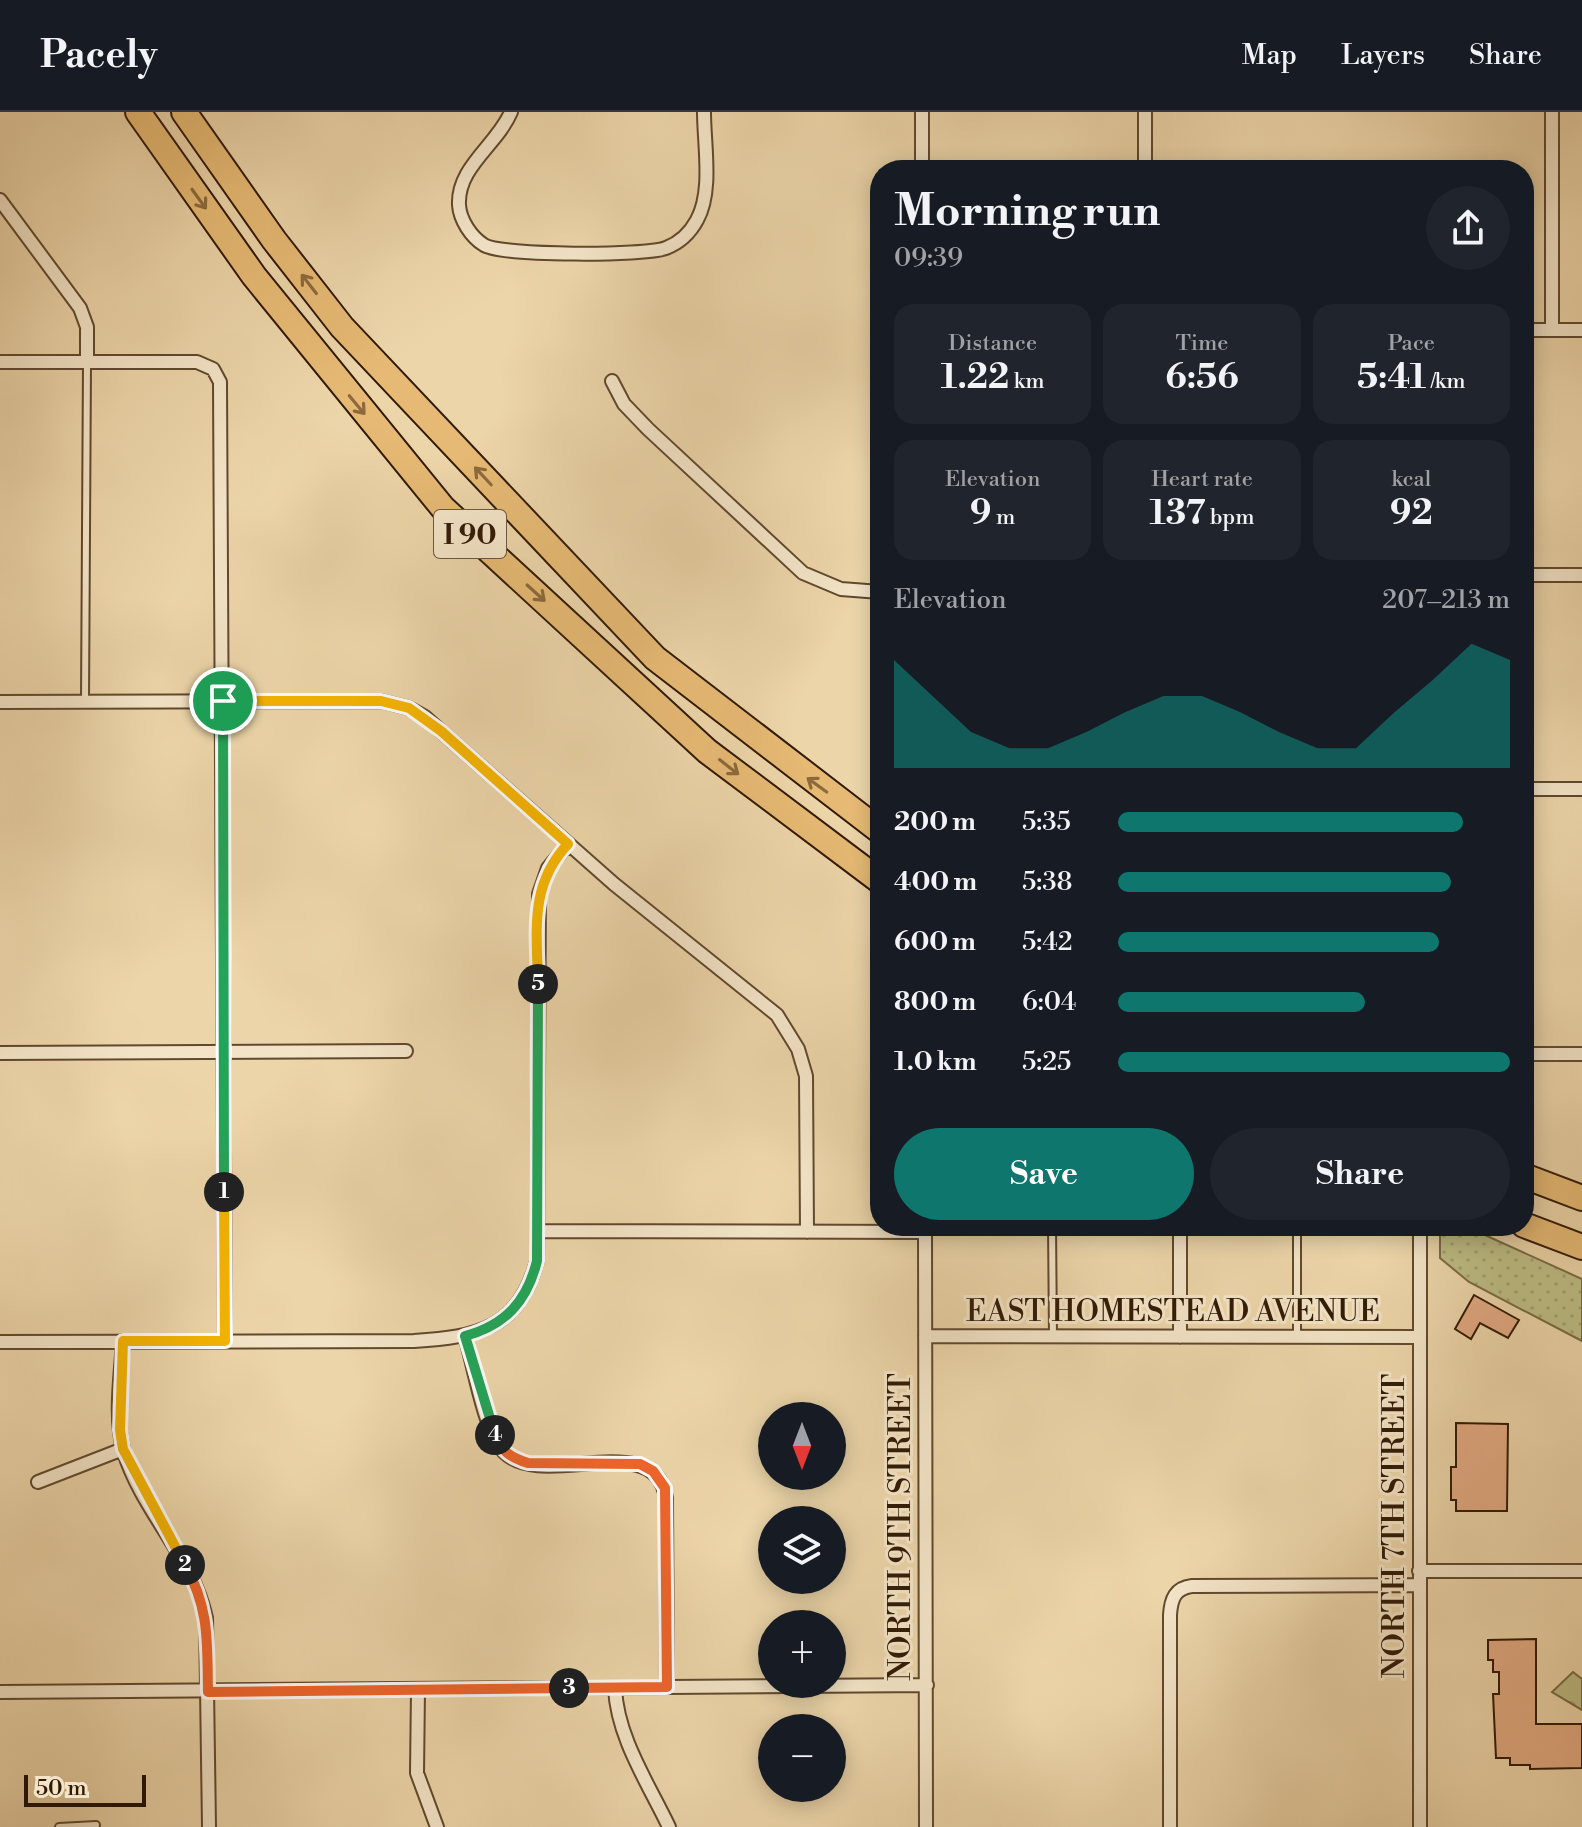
<!DOCTYPE html>
<meta charset="utf-8">
<style>
:root{--surface:#171b24;--page:#20242c;--text:#f1f3f6;--muted:#9ea1a6;--line:#363941;--accent:#0f766e}
body{margin:0;font-family:"Libre Bodoni",serif;background:var(--page);color:var(--text);height:100vh;display:flex;flex-direction:column;font-size:30px;white-space:nowrap}
*{box-sizing:border-box;margin:0}
p{font-size:26px;color:var(--muted)}
.icon{flex:none;width:44px;height:44px;fill:none;stroke:currentColor;stroke-width:2;stroke-linecap:round;stroke-linejoin:round}
.map{position:relative;flex:1;overflow:hidden}
.details{position:absolute;left:870px;top:48px;width:664px;height:1076px;display:flex;flex-direction:column;background:var(--surface);border-radius:32px;box-shadow:0 4px 20px #0003}
.details>*{flex:none}
.needle{width:52px;rotate:180deg}
.fabs{position:absolute;left:758px;top:1290px;display:grid;gap:16px}
.fabs a{display:grid;place-items:center;width:88px;height:88px;border-radius:50%;background:var(--surface);box-shadow:0 4px 20px #0003;font-size:40px}
.scale{position:absolute;left:24px;bottom:20px;width:122px;box-sizing:border-box;padding-left:8px;border:4px solid #311a05;border-top:0;font-size:22px;line-height:28px;white-space:nowrap;color:#311a05;-webkit-text-stroke:6px #f3e4c7;paint-order:stroke}
.pin{position:absolute;display:grid;place-items:center;width:68px;height:68px;color:#fff;margin:-34px;border:4px solid #fff;border-radius:50%;box-shadow:0 2px 8px #0007}
.km{position:absolute;width:40px;height:40px;margin:-20px;border-radius:50%;background:#222;color:#fff;font-size:22px;line-height:40px;text-align:center}
.round{display:grid;place-items:center;flex:none;width:84px;height:84px;border-radius:42px;background:var(--page)}
.overview{display:flex;align-items:center;justify-content:space-between;height:136px;padding:0 24px}
h1{font-size:44px;font-weight:700;line-height:60px}
.stats{display:grid;grid-template-columns:repeat(3,1fr);gap:12px;height:136px;padding:8px 24px}
.stats div{display:grid;align-content:center;border-radius:20px;background:var(--page);text-align:center}
.stats b{font-size:34px;font-weight:700}
.stats small{font-size:22px;font-weight:400}
.stats p{font-size:22px}
.chart{height:224px;padding:16px 24px}
.chart p{display:flex;justify-content:space-between}
.chart svg{width:100%;height:144px;margin-top:8px;fill:var(--accent);opacity:.7}
.primary-button{display:flex;gap:16px;margin-top:auto;padding:16px 24px}
.primary-button a{flex:1;height:92px;border-radius:48px;background:var(--accent);color:#fff;font-size:32px;font-weight:700;line-height:92px;text-align:center}
.primary-button a+a{background:var(--page);color:var(--text)}
ul{padding:0 24px;list-style:none;font-size:26px}
li{display:grid;grid-template-columns:128px 96px 1fr;align-items:center;height:60px}
li i{height:20px;border-radius:10px;background:var(--accent)}
header{display:flex;align-items:center;gap:48px;box-sizing:border-box;height:112px;padding:0 40px;background:var(--surface);border-bottom:2px solid var(--line)}
header strong{font-size:38px}
nav{display:flex;gap:44px;margin-inline-start:auto;font-size:28px}
.map>svg:first-child{display:block}
.grass{fill:url(#grass-dots);stroke:#776b44;stroke-width:2}
.park{fill:url(#park-crowns);stroke:#776b44;stroke-width:2}
.building{fill:#e2aa82;stroke:#311a05;stroke-width:2}
.lines{fill:none;stroke-linecap:round;stroke-linejoin:round}
.lane-casing{stroke:#60492e;stroke-width:10}
.street-casing{stroke:#60492e;stroke-width:16}
.highway-casing{stroke:#311a05;stroke-width:28}
.lane{stroke:#f3e4c7;stroke-width:6}
.street{stroke:#f3e4c7;stroke-width:12}
.highway{stroke:#e6ba74;stroke-width:24}
.oneway{stroke:#8c6a3c}
.split-1-casing{stroke:#fff;stroke-width:16}
.split-2-casing{stroke:#fff;stroke-width:16}
.split-3-casing{stroke:#fff;stroke-width:16}
.split-4-casing{stroke:#fff;stroke-width:16}
.split-5-casing{stroke:#fff;stroke-width:16}
.split-6-casing{stroke:#fff;stroke-width:16}
.split-1{stroke:#22a559;stroke-width:10}
.split-2{stroke:#f5b400;stroke-width:10}
.split-3{stroke:#f0652b;stroke-width:10}
.split-4{stroke:#f0652b;stroke-width:10}
.split-5{stroke:#22a559;stroke-width:10}
.split-6{stroke:#f5b400;stroke-width:10}
.labels{text-anchor:middle;stroke-width:6;stroke-linejoin:round;paint-order:stroke}
.shield{fill:#f3e4c7;stroke:#6b573f;stroke-width:2}
.shield-label{font-size:28px;font-weight:bold;fill:#311a05}
.street-label{font-size:30px;fill:#311a05;stroke:#f3e4c7}
</style>
<header>
<strong>Pacely</strong>
<nav><a>Map</a><a>Layers</a><a>Share</a></nav>
</header>
<div class="map">
<svg width="1582" height="1715" viewBox="0 0 1582 1715">
<defs>
<pattern id="grass-dots" width="8" height="8" patternUnits="userSpaceOnUse" patternTransform="scale(2)"><rect width="8" height="8" fill="#bdbc84"/><path d="M2 2h.1M6 6h.1" fill="none" stroke="#a3a170" stroke-width="1.8" stroke-linecap="round"/></pattern>
<pattern id="park-crowns" width="20" height="18" patternUnits="userSpaceOnUse" patternTransform="scale(2)"><rect width="20" height="18" fill="#bdbc84"/><path d="M2 6a3 3 0 1 1 6 0M12 15a3 3 0 1 1 6 0" fill="none" stroke="#a3a170"/></pattern>
</defs>
<rect width="100%" height="100%" fill="#ecd5a9"/>
<filter id="stains"><feTurbulence type="fractalNoise" baseFrequency=".0025" numOctaves="4"/><feColorMatrix values="0 0 0 0 .2 0 0 0 0 .09 0 0 0 0 .02 0 0 0 .5 -.17"/></filter>
<radialGradient id="worn" r=".72"><stop offset=".6" stop-color="#630" stop-opacity="0"/><stop offset="1" stop-color="#630" stop-opacity=".3"/></radialGradient>
<path class="grass" d="M1440 1114H1465L1582 1167V1229L1469 1170 1440 1146Z"/>
<path class="park" d="M1573 1560 1582 1567V1598L1552 1580Z"/>
<path class="building" d="M1474 1183 1519 1208 1508 1226 1480 1211 1471 1227 1455 1217Z
M1456 1311 1508 1312 1507 1399H1456V1388H1451V1355H1456Z
M1536 1527V1612H1582V1656L1530 1657V1653H1510V1646H1496L1493 1582H1499V1560H1493V1548H1488V1528Z"/>
<g class="lines">
<g class="lane-casing">
<path id="lane" d="M1525 218 1528 677
M85 589 87 250
M1052 1114 1053 1225
M1297 1225V1114
M59 1715 96 1713"/>
</g>
<g class="street-casing">
<path id="street" d="M511 0C497 33 457 55 459 93 460 108 471 125 484 133 502 144 645 144 666 136 679 131 690 121 697 108 713 79 704 33 704 0
M922 0V58
M1145 0V58
M0 88 80 196 87 215V250
M1524 218H1582
M1552 218V0
M0 250H197L213 257 220 270 225 1229
M612 269 624 292 648 317 803 461 841 477 880 480
M1527 463H1582
M0 590 381 589 409 596 425 605 614 772 777 903 798 937 806 964 807 1120
M1524 677H1582
M0 941 406 939
M1524 942H1582
M925 1114 926 1715
M539 1119 925 1120
M465 1224C474 1253 484 1319 504 1340 542 1379 655 1315 666 1386L667 1575
M925 1224 1420 1225
M1180 1225V1114
M123 1229C121 1264 114 1306 124 1340 142 1399 193 1445 206 1506L209 1715
M0 1230 414 1229C477 1225 519 1217 537 1149L539 782 548 756 568 732
M38 1370 123 1337
M1419 1459H1582
M615 1576C617 1625 648 1671 669 1715
M418 1578 417 1661 437 1715
M0 1580 927 1573
M1170 1715V1503C1171 1487 1175 1476 1192 1474L1419 1473
M1420 1715V1114"/>
</g>
<g class="highway-casing">
<path id="highway" d="M138 0 254 164 443 396 707 639 880 769
M184 0 274 128 342 215 655 546 880 719
M1524 1064 1582 1086
M1524 1113 1582 1135"/>
</g>
<use href="#lane" class="lane"/>
<use href="#street" class="street"/>
<use href="#highway" class="highway"/>
</g>
<defs><path id="oneway-shaft" d="M-6 0H5M1.5-3L5.5 0L1.5 3" fill="none" stroke-width="1.6" stroke-linecap="round" stroke-linejoin="round" transform="scale(2)"/></defs>
<g class="oneway">
<use href="#oneway-shaft" transform="translate(199 87) rotate(54)"/>
<use href="#oneway-shaft" transform="translate(309 172) rotate(-128)"/>
<use href="#oneway-shaft" transform="translate(357 293) rotate(50)"/>
<use href="#oneway-shaft" transform="translate(483 364) rotate(-133)"/>
<use href="#oneway-shaft" transform="translate(536 481) rotate(42)"/>
<use href="#oneway-shaft" transform="translate(729 655) rotate(38)"/>
<use href="#oneway-shaft" transform="translate(817 673) rotate(-144)"/>
</g>
<g class="lines">
<g class="split-1-casing">
<path id="split-1" d="M223 589 224 1080"/>
</g>
<g class="split-2-casing">
<path id="split-2" d="M185 1453 123 1337 120 1318 123 1229H225L224 1080"/>
</g>
<g class="split-3-casing">
<path id="split-3" d="M185 1453C210 1497 207 1531 208 1580L569 1576"/>
</g>
<g class="split-4-casing">
<path id="split-4" d="M495 1323C502 1340 510 1345 528 1351L640 1352 653 1359 665 1376 667 1575 569 1576"/>
</g>
<g class="split-5-casing">
<path id="split-5" d="M495 1323 465 1224C506 1213 527 1189 537 1149L538 872"/>
</g>
<g class="split-6-casing">
<path id="split-6" d="M223 589H381L409 596 441 619 568 732C529 773 537 819 538 872"/>
</g>
<use href="#split-1" class="split-1"/>
<use href="#split-2" class="split-2"/>
<use href="#split-3" class="split-3"/>
<use href="#split-4" class="split-4"/>
<use href="#split-5" class="split-5"/>
<use href="#split-6" class="split-6"/>
</g>
<g class="labels">
<rect class="shield" x="434" y="398" width="72" height="48" rx="6"/>
<g class="shield-label">
<text x="470" y="432">I 90</text>
</g>
<g class="street-label">
<text x="1173" y="1209">EAST HOMESTEAD AVENUE</text>
<text transform="translate(1394 1414) rotate(-90)" y="10">NORTH 7TH STREET</text>
<text transform="translate(900 1415) rotate(-90)" y="10">NORTH 9TH STREET</text>
</g>
</g>
<rect width="100%" height="100%" filter="url(#stains)"/>
<rect width="100%" height="100%" fill="url(#worn)"/>
</svg>
<div class="fabs">
<a><svg class="needle" viewBox="-14 -14 28 28"><path d="M0-13l5 13h-10z" fill="#e53935"/><path d="M0 13l5-13h-10z" fill="#9ea1a6"/></svg></a>
<a><svg class="icon" aria-label="layers" viewBox="0 0 24 24"><path d="M12 4l9 5-9 5-9-5zM3 14l9 5 9-5"/></svg></a>
<a>+</a>
<a>−</a>
</div>
<div class="scale">50 m</div>
<div class="pin" style="left:223px;top:589px;background:#1e9e55"><svg class="icon" aria-label="arrive" viewBox="0 0 24 24"><path d="M6 21V4h12l-3 4 3 4H6"/></svg></div>
<b class="km" style="left:224px;top:1080px">1</b>
<b class="km" style="left:185px;top:1453px">2</b>
<b class="km" style="left:569px;top:1576px">3</b>
<b class="km" style="left:495px;top:1323px">4</b>
<b class="km" style="left:538px;top:872px">5</b>
<section class="details">
<div class="overview"><div><h1>Morning run</h1><p>09:39</p></div><a class="round"><svg class="icon" aria-label="share" viewBox="0 0 24 24"><path d="M12 15V3M7 8l5-5 5 5M5 13v7h14v-7"/></svg></a></div>
<div class="stats">
<div><p>Distance</p><b>1.22<small> km</small></b></div>
<div><p>Time</p><b>6:56</b></div>
<div><p>Pace</p><b>5:41<small> /km</small></b></div>
</div>
<div class="stats">
<div><p>Elevation</p><b>9<small> m</small></b></div>
<div><p>Heart rate</p><b>137<small> bpm</small></b></div>
<div><p>kcal</p><b>92</b></div>
</div>
<div class="chart"><p><span>Elevation</span>207–213 m</p>
<svg viewBox="0 0 160 44" preserveAspectRatio="none"><path d="M0 44V11L10 22L20 33L30 38L40 38L50 33L60 27L70 22L80 22L90 27L100 33L110 38L120 38L130 27L140 17L150 6L160 11V44z"/></svg>
</div>
<ul>
<li><b>200 m</b>5:35<i style="width:88%"></i></li>
<li><b>400 m</b>5:38<i style="width:85%"></i></li>
<li><b>600 m</b>5:42<i style="width:82%"></i></li>
<li><b>800 m</b>6:04<i style="width:63%"></i></li>
<li><b>1.0 km</b>5:25<i style="width:100%"></i></li>
</ul>
<div class="primary-button"><a>Save</a><a>Share</a></div>
</section>
</div>
